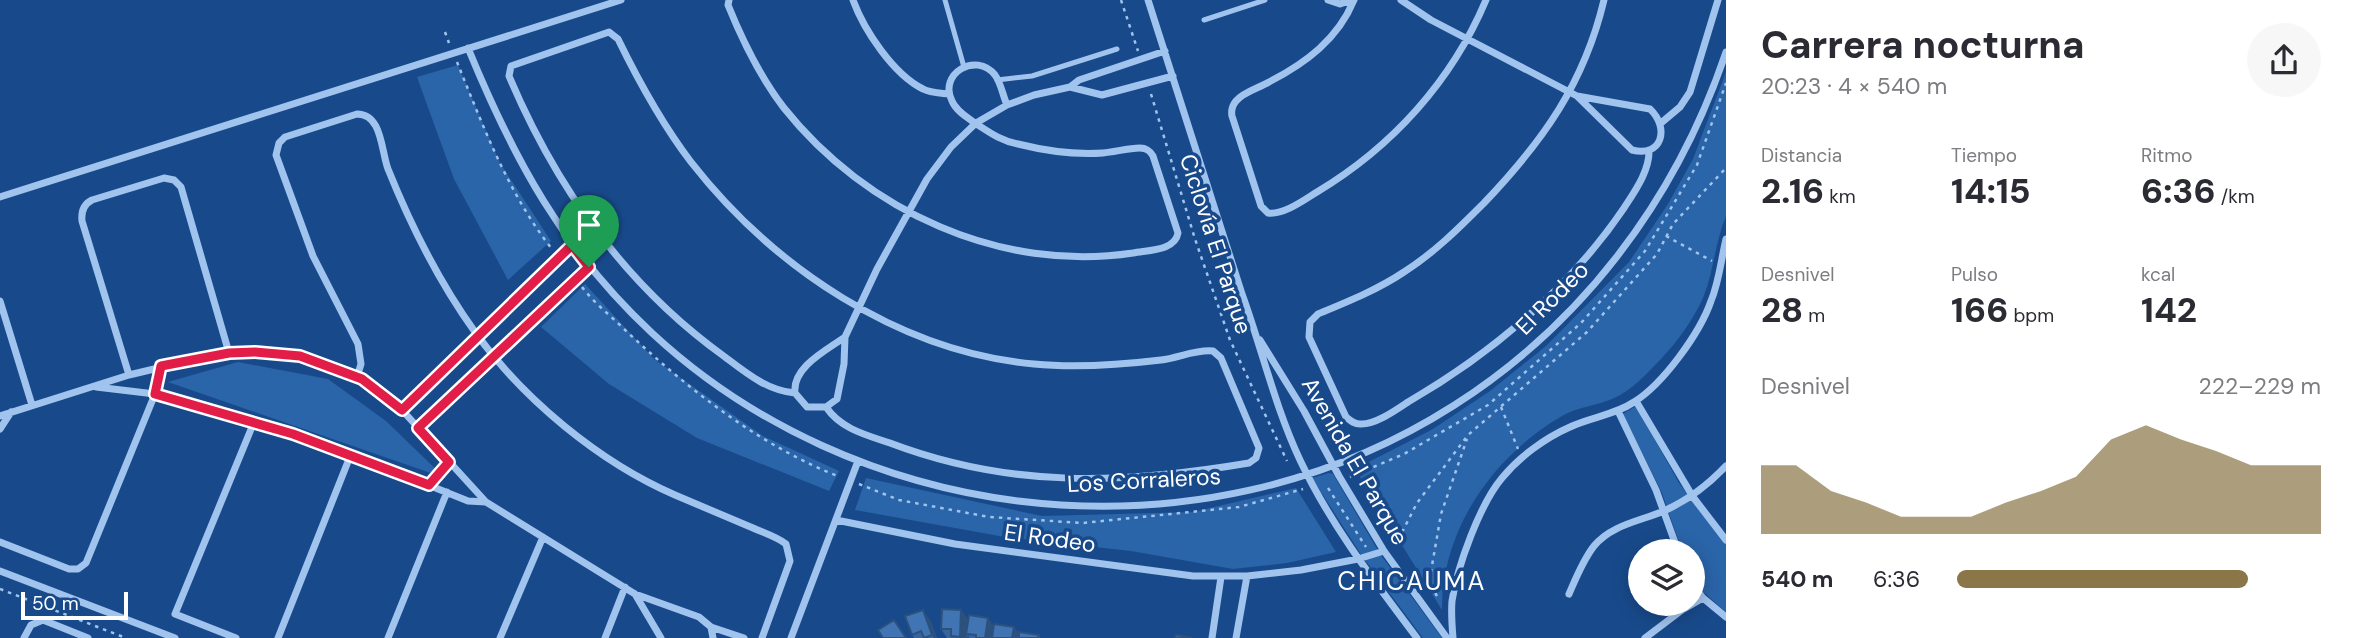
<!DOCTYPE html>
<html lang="es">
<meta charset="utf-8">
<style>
:root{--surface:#fff;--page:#f7f7f7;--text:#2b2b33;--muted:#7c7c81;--accent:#8a7646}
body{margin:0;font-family:"DM Sans",sans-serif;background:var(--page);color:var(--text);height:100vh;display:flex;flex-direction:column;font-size:26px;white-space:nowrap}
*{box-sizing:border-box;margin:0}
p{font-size:23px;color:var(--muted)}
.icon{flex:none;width:38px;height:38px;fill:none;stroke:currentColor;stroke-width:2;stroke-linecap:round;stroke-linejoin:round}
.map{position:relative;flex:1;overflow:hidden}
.drawer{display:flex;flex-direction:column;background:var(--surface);width:630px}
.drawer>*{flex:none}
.controls{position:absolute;left:1628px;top:539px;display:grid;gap:14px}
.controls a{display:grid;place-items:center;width:77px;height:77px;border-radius:50%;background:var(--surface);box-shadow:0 4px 18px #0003;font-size:35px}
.scale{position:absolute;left:21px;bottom:18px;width:107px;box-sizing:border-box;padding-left:7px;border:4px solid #fff;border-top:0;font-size:19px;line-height:24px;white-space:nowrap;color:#fff;-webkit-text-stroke:5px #184a8b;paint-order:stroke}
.pin{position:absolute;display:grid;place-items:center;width:60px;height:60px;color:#fff;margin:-72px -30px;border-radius:50% 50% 50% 0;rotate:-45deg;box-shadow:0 0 7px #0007}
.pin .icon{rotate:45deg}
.round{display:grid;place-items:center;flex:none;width:74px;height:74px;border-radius:37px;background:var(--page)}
.headline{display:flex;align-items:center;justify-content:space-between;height:119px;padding:0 35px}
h1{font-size:38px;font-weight:800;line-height:52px}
.figures{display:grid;grid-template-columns:repeat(3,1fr);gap:10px;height:119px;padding:7px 35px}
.figures div{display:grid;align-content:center}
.figures b{font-size:35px;font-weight:800}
.figures small{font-size:19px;font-weight:400}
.figures p{font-size:19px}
.chart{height:196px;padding:14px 35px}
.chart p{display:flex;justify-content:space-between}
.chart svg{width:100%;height:126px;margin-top:7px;fill:var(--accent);opacity:.7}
ul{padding:0 35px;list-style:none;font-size:23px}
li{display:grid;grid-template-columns:112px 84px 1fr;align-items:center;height:52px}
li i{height:18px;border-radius:9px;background:var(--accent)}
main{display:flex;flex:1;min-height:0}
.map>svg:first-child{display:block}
.green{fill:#2a64a9}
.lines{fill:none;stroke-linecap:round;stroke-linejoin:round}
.path{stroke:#a1c4ee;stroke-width:2.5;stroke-dasharray:3.5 5;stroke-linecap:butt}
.service{stroke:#a1c4ee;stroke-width:5}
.minor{stroke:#a1c4ee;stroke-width:7}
.wall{fill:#37649a}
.shaded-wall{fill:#2d517d}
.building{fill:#4074b3;stroke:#2d517d;stroke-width:2}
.route-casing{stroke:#fff;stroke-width:14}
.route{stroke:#e11d48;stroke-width:9}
.labels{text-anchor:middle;stroke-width:7;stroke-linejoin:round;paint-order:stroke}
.street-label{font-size:23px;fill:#fff;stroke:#184a8b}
.quarter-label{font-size:26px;letter-spacing:2px;fill:#fff;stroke:#184a8b}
</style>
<main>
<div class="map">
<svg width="1726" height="638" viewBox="0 0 1726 638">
<rect width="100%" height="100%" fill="#184a8b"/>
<path class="green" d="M458 65 500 163 551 241 508 280 454 179 417 77Z
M1726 72V216C1715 242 1714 271 1703 298 1693 320 1678 341 1661 359 1647 373 1632 391 1612 399 1596 406 1577 407 1562 416 1494 455 1441 530 1442 610L1355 469 1433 429 1490 391 1546 346 1629 262 1668 204 1693 159Z
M585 284 654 359 763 436 839 471 829 491 697 438 609 384 541 327Z
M238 362 328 379 386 421 445 478 168 382Z
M1636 406 1679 483 1726 545V612C1701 590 1692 586 1692 551H1682L1662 493 1623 414Z
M1329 473 1333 474 1380 554 1442 638H1423L1362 556 1312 478Z
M866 478 1042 516 1193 512 1296 488 1336 552 1287 563 1233 569 1131 551 1005 537 855 510Z"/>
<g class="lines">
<path class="path" d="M1121 0 1138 51
M445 32 449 43
M457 62C483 126 509 195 552 249
M1151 94 1195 239 1230 340 1287 461
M1666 236 1712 261
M582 287C594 303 610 315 624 329 687 388 758 445 840 477
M1501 407 1518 449
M1350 477 1404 454 1488 405 1581 323 1645 251 1697 165 1726 83
M859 484 899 500 989 517 1083 523 1239 507 1303 489
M1328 488 1366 547
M1393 546 1396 544 1417 503 1468 435 1587 332 1657 254 1673 224 1726 168
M0 589 126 638
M1437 596 1431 586 1430 577 1441 514 1467 439"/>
<path class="service" d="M945 0 964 67
M1204 20 1265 0
M997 80 1032 76 1117 49"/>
<path class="minor" d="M729 0 728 5C743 42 760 77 784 108 866 211 1001 273 1133 253 1148 250 1175 251 1178 233L1153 156C1150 151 1147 148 1140 148 1128 148 1115 152 1103 153 1074 155 1046 151 1018 144 1001 141 989 132 975 123 967 117 956 111 952 101 938 74 976 51 995 75 1001 83 1003 96 1007 105
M853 0C864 30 893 74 923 89 930 93 941 93 949 94
M1148 0 1242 294C1262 349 1275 407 1300 460 1330 524 1374 581 1417 638
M1328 0 1340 4 1352 0
M1354 0C1338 39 1306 63 1269 82 1259 88 1243 92 1236 101 1232 106 1231 111 1232 116L1261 206 1268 213C1284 215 1304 200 1317 192 1392 147 1452 81 1486 0
M1401 0 1431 20 1577 96 1632 150C1662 158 1670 128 1650 109L1577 96
M1604 0C1584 84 1543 141 1484 203 1459 228 1434 253 1404 272 1377 290 1347 302 1318 314L1310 322 1309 337 1346 417C1351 421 1354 424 1360 424 1375 425 1396 410 1408 402 1491 354 1570 288 1624 208 1635 191 1650 170 1649 150
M468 48C514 160 563 250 652 333 752 426 883 484 1018 501 1339 540 1623 357 1726 52
M1070 87 1102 95 1173 76
M1661 123 1680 107 1690 92 1718 0
M0 197 621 0
M0 301 32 405
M845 337C827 350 792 367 795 393L807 407H826L837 399 844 364 845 337 877 269 927 179 951 147 976 123 1007 105 1034 95 1070 87 1079 80 1165 51
M1260 340 1304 411 1339 476 1384 551 1447 638
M129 375 82 221C81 211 84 204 92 200L164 178 174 180 181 187 229 353
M357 377 361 364 358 344 313 256 276 155 279 143 285 137 357 114C382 114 381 150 388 169 411 226 439 282 475 332 523 399 599 462 675 495 701 506 727 517 753 528 764 533 777 537 786 544L790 561 762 638
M96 387 155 394 254 422 351 454 468 501 486 502
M795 393C768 391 746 373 725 357 626 286 556 187 509 76L511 66 609 32 618 39C639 82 662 124 691 162 773 267 899 352 1034 364 1076 368 1119 365 1161 360 1178 358 1197 349 1213 351L1221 358 1259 448 1256 458 1249 463C1124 484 1011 489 890 443 866 435 841 429 826 407
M1636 401 1693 497 1726 540
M402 410 572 245
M1618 411 1656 490 1678 551
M0 416 129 375 196 359 255 352 300 356 362 379 402 410 486 502 635 594 699 617 711 627 713 638
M418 428 589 266
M0 429 11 412
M429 485 449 462
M836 520 955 544 1193 576H1247L1301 570 1358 559 1384 551
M0 542 69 569H78L86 563 155 394 161 366
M0 571 175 638
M1692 583 1703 598 1726 617
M635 594 661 638
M1569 594C1576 578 1583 560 1594 546 1612 524 1642 521 1666 510 1690 499 1708 485 1726 466
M711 627 744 638
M24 638 31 625 43 620 88 638
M236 638 175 614 254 422
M278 638 351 454
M388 638 447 492
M500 638 543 537
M605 638 625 587
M791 638 858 461
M1212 638 1221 577
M1236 638 1247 576
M1453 638C1452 626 1451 613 1452 601 1457 567 1480 504 1502 478 1519 457 1545 438 1570 427 1591 417 1615 415 1634 402 1663 384 1700 333 1711 301 1719 282 1721 260 1726 239
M1645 638 1682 610 1703 598"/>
</g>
<path class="wall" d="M961 610 968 620 994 626 1014 627 1019 635H1039L1040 638H969L968 636 967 638H947L941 629Z
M930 620 937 638H914L912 635Z"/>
<path class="shaded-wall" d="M923 610 930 620 937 638H934L932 635Z
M961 610 968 620 966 634 967 638H961L960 637Z
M988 618 995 628 994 638H985Z
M1014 627 1021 638H1012Z"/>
<path class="building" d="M942 609 961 610 960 637 951 636V629H941Z
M923 610 932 635 924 638 921 631 912 635 905 616Z
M969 615 988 618 985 638H976V635L966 634Z
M894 620 906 638H883L878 630Z
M994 624 1014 627 1012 638H992Z
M1019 632 1039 635 1038 638H1019Z
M1176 635 1192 638H1175Z"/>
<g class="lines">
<g class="route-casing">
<path id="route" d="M572 245 589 267 418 428 449 462 429 485 293 434 155 394 161 366 229 353 255 352 300 356 362 379 402 410Z"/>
</g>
<use href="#route" class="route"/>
</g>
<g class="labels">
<g class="street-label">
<text transform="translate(1216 244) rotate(72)" y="8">Ciclovía El Parque</text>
<text transform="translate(1552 298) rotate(-45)" y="8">El Rodeo</text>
<text transform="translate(1355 461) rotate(60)" y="8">Avenida El Parque</text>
<text transform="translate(1144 480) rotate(-3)" y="8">Los Corraleros</text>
<text transform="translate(1050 538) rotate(8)" y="8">El Rodeo</text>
</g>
<g class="quarter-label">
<text x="1412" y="590">CHICAUMA</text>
</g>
</g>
</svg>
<div class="controls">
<a><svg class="icon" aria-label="layers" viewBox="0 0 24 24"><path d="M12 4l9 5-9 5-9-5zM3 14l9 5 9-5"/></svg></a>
</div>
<div class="scale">50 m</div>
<div class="pin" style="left:589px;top:267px;background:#1e9e55"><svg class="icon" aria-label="arrive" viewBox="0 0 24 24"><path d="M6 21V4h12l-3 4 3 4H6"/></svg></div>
</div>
<section class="drawer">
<div class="headline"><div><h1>Carrera nocturna</h1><p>20:23 · 4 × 540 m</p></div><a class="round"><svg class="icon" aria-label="share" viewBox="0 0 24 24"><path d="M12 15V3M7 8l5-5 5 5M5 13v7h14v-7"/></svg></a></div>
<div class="figures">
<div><p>Distancia</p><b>2.16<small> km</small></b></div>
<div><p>Tiempo</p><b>14:15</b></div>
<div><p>Ritmo</p><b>6:36<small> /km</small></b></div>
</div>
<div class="figures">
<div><p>Desnivel</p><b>28<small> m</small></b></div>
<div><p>Pulso</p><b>166<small> bpm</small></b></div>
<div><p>kcal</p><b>142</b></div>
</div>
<div class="chart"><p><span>Desnivel</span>222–229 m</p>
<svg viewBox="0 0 160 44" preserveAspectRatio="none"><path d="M0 44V20L10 20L20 29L30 33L40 38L50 38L60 38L70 33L80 29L90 24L100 11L110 6L120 11L130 15L140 20L150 20L160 20V44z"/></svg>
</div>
<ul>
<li><b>540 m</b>6:36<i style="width:80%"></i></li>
</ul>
</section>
</main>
